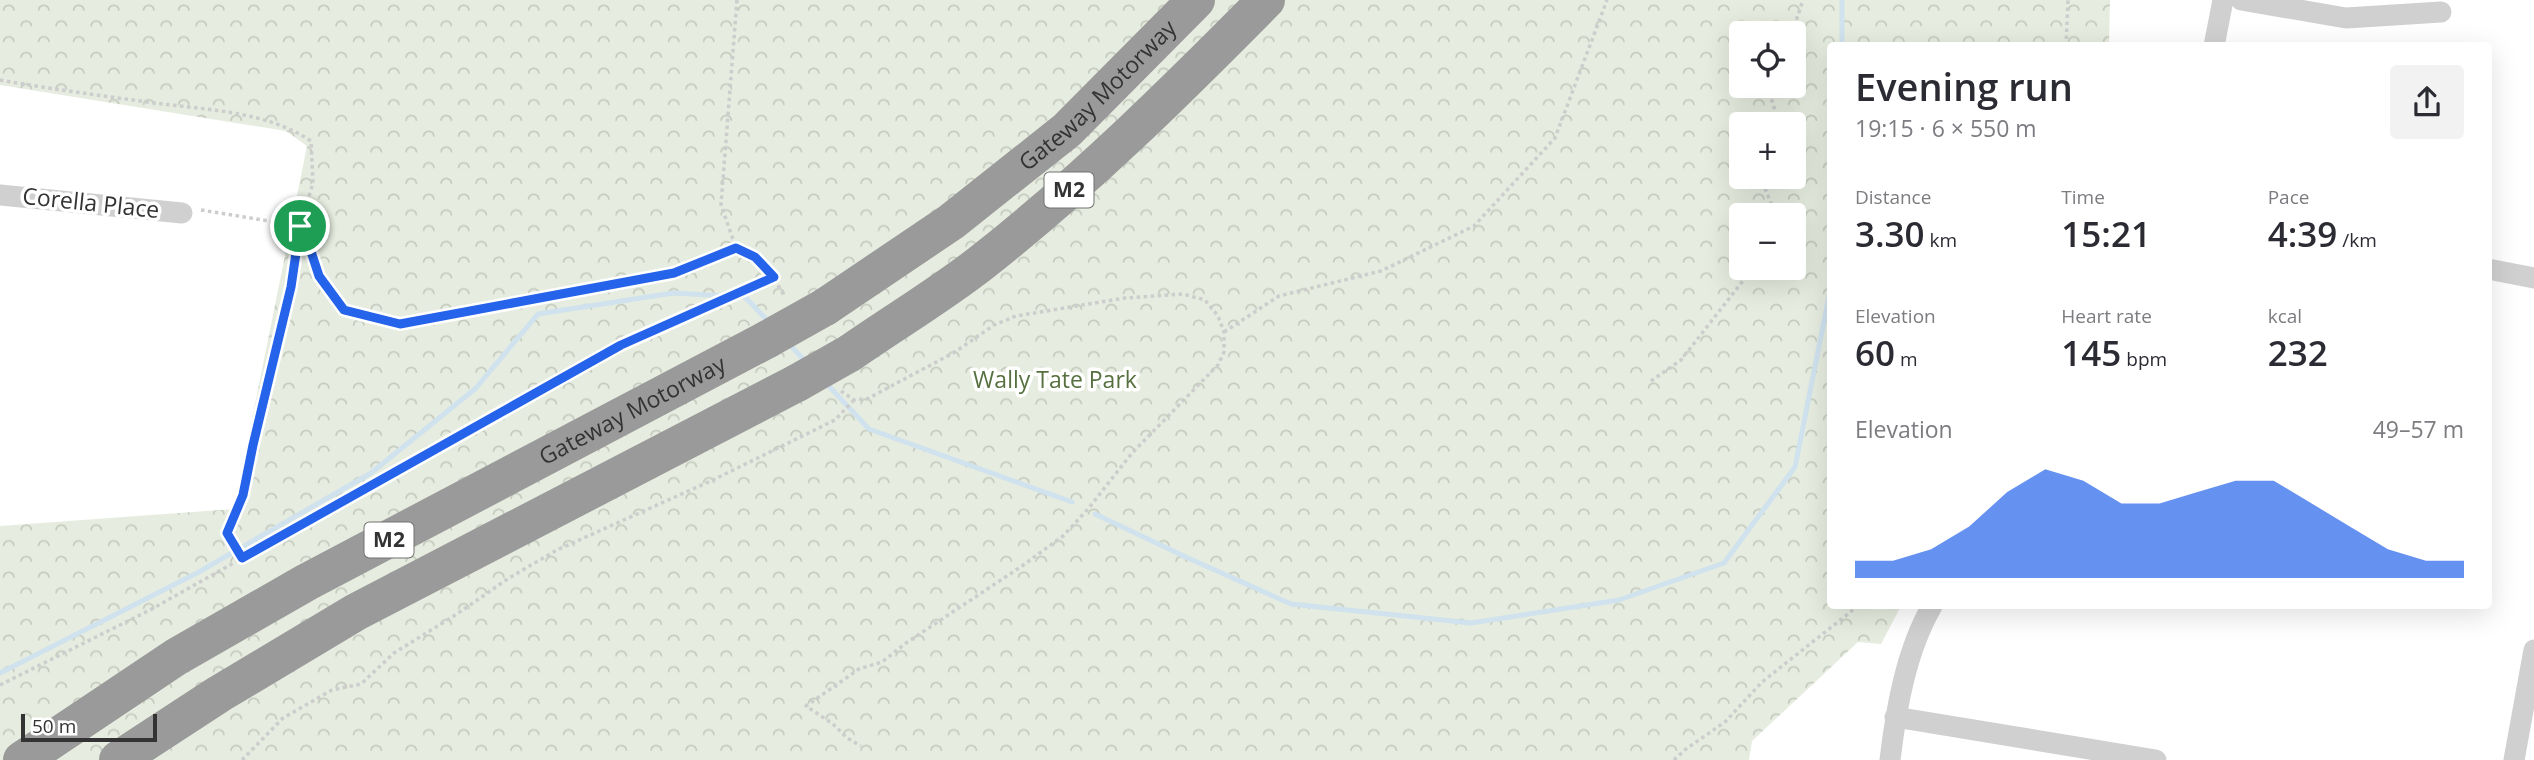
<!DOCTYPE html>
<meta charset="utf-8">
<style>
:root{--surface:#fff;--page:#f2f2f3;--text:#2b2b33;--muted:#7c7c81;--accent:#2563eb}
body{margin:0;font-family:"Open Sans",sans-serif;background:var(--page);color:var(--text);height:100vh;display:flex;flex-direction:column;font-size:26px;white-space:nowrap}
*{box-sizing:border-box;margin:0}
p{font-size:23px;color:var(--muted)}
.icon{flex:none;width:38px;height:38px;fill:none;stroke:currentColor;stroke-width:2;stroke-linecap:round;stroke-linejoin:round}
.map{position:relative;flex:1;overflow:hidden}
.panel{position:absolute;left:1827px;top:42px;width:665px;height:567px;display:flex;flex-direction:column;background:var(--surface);border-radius:7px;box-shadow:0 7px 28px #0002}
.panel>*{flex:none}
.buttons{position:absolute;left:1729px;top:21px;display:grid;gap:14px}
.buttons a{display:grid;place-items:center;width:77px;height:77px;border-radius:7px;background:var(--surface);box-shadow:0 7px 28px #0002;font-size:35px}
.scale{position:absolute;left:21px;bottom:18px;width:136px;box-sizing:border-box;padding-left:7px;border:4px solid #333;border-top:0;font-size:19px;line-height:24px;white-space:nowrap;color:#333;-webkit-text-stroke:5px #fff;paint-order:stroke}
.pin{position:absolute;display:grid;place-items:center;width:60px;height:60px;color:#fff;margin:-30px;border:4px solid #fff;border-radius:50%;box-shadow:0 2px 7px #0007}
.round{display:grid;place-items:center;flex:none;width:74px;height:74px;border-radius:7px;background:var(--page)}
.overview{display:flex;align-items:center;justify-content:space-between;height:119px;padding:0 28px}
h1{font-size:38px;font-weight:600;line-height:52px}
.stats{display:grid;grid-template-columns:repeat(3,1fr);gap:10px;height:119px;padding:7px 28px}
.stats div{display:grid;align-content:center}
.stats b{font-size:35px;font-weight:600}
.stats small{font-size:19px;font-weight:400}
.stats p{font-size:19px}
.chart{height:196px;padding:14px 28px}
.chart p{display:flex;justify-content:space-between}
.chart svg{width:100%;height:126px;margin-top:7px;fill:var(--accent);opacity:.7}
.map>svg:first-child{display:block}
.park{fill:url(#park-crowns);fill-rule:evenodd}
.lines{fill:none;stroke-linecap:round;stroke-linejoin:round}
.stream{stroke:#cfe2ee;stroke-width:5}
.path{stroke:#cdcdcd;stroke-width:3.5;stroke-dasharray:3.5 3.5;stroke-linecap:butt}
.street{stroke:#d0d0d0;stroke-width:21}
.highway{stroke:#9a9a9a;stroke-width:38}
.highway-bridge{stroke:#9a9a9a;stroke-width:38}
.route-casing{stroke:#fff;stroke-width:14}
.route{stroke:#2563eb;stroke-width:9}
.labels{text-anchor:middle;stroke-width:7;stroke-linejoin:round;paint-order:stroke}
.shield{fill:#fff;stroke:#707070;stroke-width:2}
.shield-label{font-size:21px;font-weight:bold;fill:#333}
.street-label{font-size:23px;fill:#333;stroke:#fff}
.park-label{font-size:23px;fill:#56703f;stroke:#fff}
</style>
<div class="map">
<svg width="2534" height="760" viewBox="0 0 2534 760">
<defs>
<pattern id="park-crowns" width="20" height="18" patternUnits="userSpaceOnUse" patternTransform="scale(1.75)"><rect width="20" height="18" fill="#e6ecdf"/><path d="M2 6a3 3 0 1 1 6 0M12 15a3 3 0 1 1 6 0" fill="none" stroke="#c6cbc0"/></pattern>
</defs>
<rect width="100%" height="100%" fill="#fff"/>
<path class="park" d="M0 0H2110L2109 45 1830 46V606H1901L1881 644 1858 642 1752 741 1749 760H0V526L234 509 307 146 286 131 0 85ZM1741 33H1794V86H1741ZM1741 124H1794V177H1741ZM1741 215H1794V268H1741Z"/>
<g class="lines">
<path class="stream" d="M1842 0V46
M789 344 806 362
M825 382 869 429 1072 502
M1095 514 1188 558 1291 604 1471 623 1619 600 1724 563 1795 467 1830 291
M0 673 197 573 371 473 475 389 538 314 673 293 745 297 768 321"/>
<path class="path" d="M737 0 721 205 736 248C759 260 772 274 785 297
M1792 33 1803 0
M2066 46 2068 0
M0 80C51 89 103 96 155 103 207 110 266 111 311 141L313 183 300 226 291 287 253 445 243 495 227 533 242 558
M1773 86 1770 94 1779 124
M1771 177 1764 186 1776 215
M201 210 300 226 304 230 319 276 344 310 400 324 674 273 736 248
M1224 332 1279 296 1381 271 1474 226 1555 138 1607 0
M1651 381 1681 360 1753 268
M841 391 854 400 867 399 955 352 994 325 1016 316 1125 298 1183 294 1205 300 1218 316 1224 332V352L1218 365 1132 453 1088 509 1063 536 1022 566 906 643 882 662 859 669 806 706 833 724 847 738 861 746
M0 685 150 610 621 345 774 277
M242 760 283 718 332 690 361 684 394 653 457 614 509 578 557 550 715 479 835 420 854 400
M1674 760 1686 749 1725 722 1762 682 1858 606"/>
<path class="street" d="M2241 0 2346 18 2441 12
M2214 46 2223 0
M0 195 182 213
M2488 269 2534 278
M1895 717 2156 760
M1890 760C1896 709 1906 651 1932 606
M2514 760 2534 650"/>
<g class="highway">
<path id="s1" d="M825 307 951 222 1067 130 1196 0"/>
<path d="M850 353C893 323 940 295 981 263 1083 183 1175 92 1266 0"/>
<path id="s2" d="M22 760 176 657 307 582 768 339"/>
<path d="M118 760 219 694 356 612 797 383"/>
</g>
<path class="highway-bridge" d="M768 339 825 307
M797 383 850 353"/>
</g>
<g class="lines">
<g class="route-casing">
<path id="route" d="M300 226 304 230 319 276 344 310 400 324 674 273 736 248 755 257 774 277 621 345 242 558 227 533 243 495 253 445 291 287Z"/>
</g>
<use href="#route" class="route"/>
</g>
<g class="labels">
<g class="shield">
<rect x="1044.5" y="172.5" width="49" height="35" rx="5"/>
<rect x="364.5" y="522.5" width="49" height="35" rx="5"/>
</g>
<g class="shield-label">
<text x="1069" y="197">M2</text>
<text x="389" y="547">M2</text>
</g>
<g class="street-label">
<text dy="8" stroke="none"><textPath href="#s1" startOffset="346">Gateway Motorway</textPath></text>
<text transform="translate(91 203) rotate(6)" y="8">Corella Place</text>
<text dy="8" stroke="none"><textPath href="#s2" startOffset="704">Gateway Motorway</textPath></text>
</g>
<g class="park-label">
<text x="1055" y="388">Wally Tate Park</text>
</g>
</g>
</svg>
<div class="buttons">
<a><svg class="icon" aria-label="locate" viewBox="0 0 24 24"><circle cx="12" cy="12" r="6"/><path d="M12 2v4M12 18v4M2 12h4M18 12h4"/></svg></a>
<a>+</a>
<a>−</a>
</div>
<div class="scale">50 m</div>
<div class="pin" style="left:300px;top:226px;background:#1e9e55"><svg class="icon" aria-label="arrive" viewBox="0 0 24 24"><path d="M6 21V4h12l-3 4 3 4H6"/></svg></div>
<section class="panel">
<div class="overview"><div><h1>Evening run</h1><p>19:15 · 6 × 550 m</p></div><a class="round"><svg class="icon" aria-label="share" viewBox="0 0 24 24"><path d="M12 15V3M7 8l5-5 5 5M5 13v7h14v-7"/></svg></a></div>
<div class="stats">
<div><p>Distance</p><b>3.30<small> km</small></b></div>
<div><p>Time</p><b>15:21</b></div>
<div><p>Pace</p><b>4:39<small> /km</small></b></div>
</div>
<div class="stats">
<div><p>Elevation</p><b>60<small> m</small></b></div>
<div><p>Heart rate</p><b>145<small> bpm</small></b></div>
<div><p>kcal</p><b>232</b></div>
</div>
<div class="chart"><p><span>Elevation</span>49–57 m</p>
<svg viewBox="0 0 160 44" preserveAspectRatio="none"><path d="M0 44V38L10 38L20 34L30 26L40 14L50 6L60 10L70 18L80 18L90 14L100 10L110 10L120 18L130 26L140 34L150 38L160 38V44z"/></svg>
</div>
</section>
</div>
